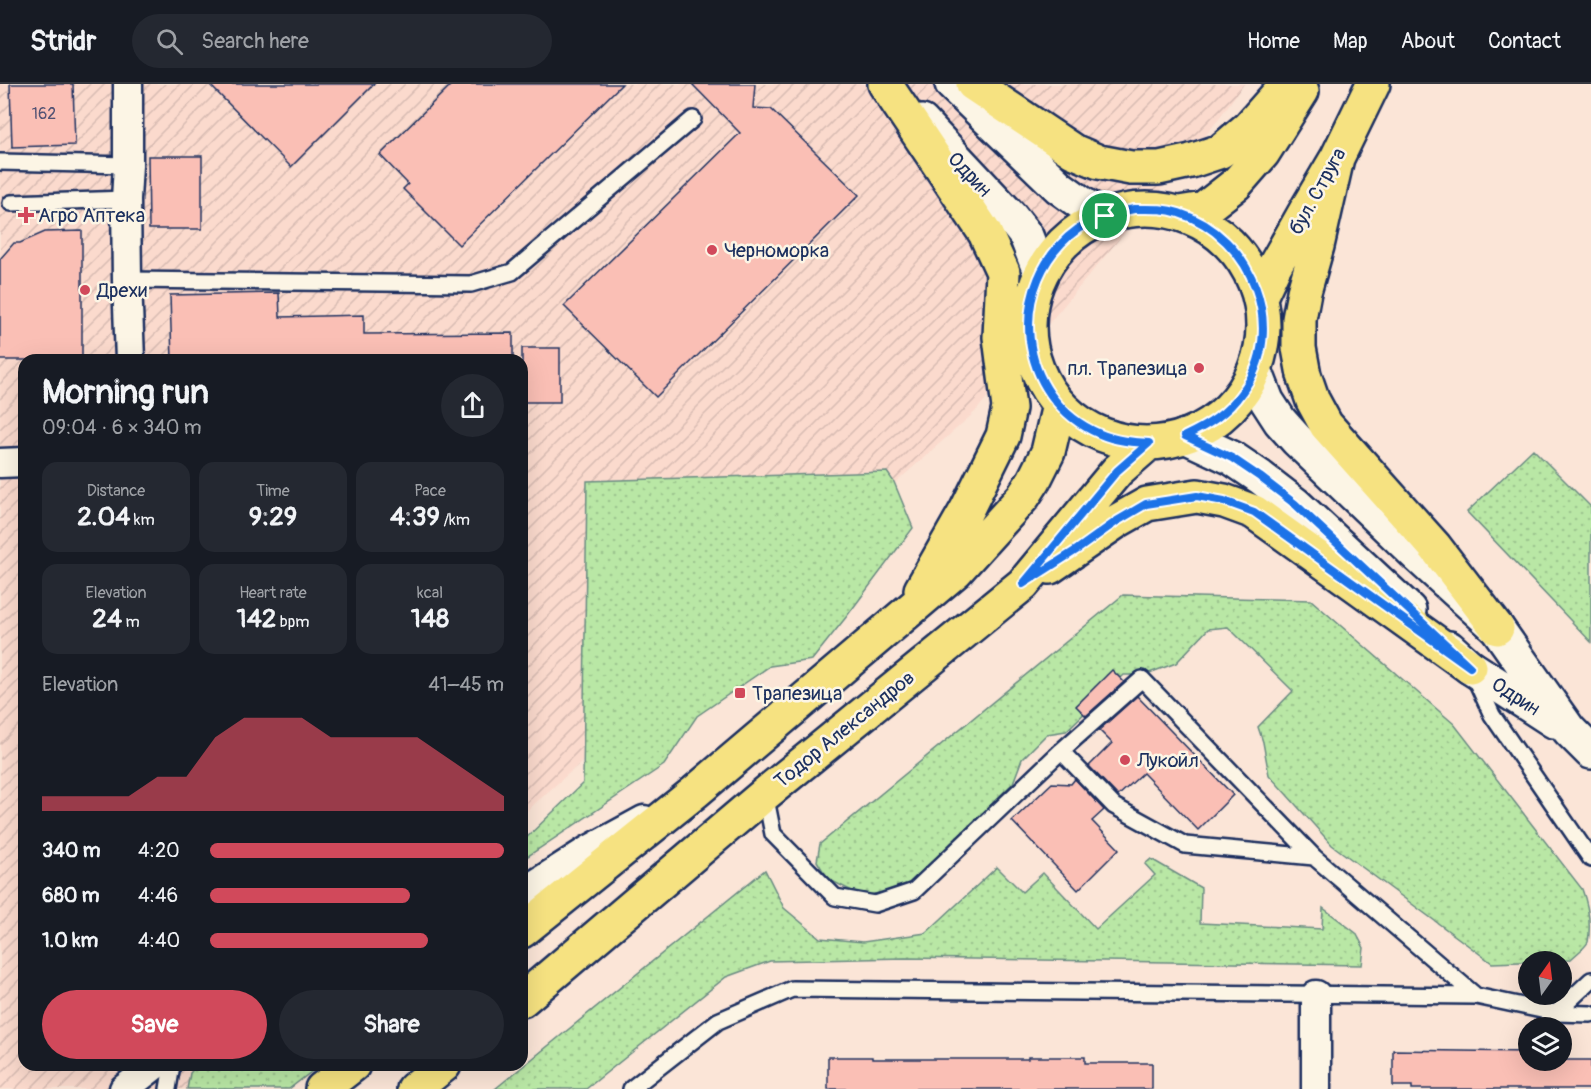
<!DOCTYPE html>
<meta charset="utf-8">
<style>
:root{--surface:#171b24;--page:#242831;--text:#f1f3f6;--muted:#9ea1a6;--line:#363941;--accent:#d1495b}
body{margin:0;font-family:Pangolin,sans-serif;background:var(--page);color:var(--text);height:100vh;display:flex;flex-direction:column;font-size:22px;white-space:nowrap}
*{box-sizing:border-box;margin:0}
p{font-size:20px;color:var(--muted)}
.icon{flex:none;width:33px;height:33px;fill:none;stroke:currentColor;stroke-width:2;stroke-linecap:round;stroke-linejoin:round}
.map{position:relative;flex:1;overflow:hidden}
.side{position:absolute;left:18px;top:270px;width:510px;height:717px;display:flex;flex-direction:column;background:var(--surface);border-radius:18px;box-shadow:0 6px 24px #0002}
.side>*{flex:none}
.needle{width:39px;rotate:14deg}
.tools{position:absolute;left:1518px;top:867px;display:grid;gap:12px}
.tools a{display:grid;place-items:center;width:54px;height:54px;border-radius:50%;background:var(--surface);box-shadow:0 6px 24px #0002;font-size:30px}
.pin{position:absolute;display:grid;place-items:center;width:51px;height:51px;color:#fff;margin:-26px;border:3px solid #fff;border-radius:50%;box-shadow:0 2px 6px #0007}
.round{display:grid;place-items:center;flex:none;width:63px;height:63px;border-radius:32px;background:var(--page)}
.overview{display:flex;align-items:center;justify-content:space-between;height:102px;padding:0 24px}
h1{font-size:33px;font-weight:800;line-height:45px}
.metrics{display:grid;grid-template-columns:repeat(3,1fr);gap:9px;height:102px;padding:6px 24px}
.metrics div{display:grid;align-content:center;border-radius:15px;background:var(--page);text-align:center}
.metrics b{font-size:26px;font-weight:800}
.metrics small{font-size:16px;font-weight:400}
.metrics p{font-size:16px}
.chart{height:168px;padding:12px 24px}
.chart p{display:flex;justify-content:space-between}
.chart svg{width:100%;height:108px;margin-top:6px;fill:var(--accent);opacity:.7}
.action{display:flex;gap:12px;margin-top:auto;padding:12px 24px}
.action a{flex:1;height:69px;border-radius:36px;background:var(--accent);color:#fff;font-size:24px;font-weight:800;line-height:69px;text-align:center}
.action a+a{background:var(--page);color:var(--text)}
ul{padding:0 24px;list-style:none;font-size:20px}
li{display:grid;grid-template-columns:96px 72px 1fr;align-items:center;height:45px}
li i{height:15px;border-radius:8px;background:var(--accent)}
header{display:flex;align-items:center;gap:36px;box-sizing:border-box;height:84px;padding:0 30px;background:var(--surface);border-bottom:2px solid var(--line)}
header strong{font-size:28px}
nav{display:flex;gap:33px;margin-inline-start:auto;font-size:21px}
.search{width:420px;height:54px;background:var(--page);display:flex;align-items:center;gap:15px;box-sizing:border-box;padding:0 21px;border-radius:33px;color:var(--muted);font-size:22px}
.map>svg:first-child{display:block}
.industrial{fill:url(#industrial-furrows)}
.park{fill:url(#park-dots);stroke:#6a8b82;stroke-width:1.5}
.building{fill:#fabfb5;stroke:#1b2f5e;stroke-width:1.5}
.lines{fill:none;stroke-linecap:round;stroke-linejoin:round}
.lane-casing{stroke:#1b2f5e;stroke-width:20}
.street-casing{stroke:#1b2f5e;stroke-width:33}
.secondary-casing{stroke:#1b2f5e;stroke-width:38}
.primary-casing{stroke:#1b2f5e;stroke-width:38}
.lane{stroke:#fcf5e5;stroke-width:15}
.street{stroke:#fcf5e5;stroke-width:28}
.secondary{stroke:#fcf5e5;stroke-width:33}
.primary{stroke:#f6e281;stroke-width:33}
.route-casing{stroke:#fff;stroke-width:12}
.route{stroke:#1a73e8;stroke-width:8}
.poi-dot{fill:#d1495b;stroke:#fcf5e5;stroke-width:2}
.labels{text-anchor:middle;stroke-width:5;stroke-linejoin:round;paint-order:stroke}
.number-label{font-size:16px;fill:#535374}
.street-label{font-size:20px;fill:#1b2f5e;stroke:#fcf5e5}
.poi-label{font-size:20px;fill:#1b2f5e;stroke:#fcf5e5;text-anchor:start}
</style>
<header>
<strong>Stridr</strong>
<div class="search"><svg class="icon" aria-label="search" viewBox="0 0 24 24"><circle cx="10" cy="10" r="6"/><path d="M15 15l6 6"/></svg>Search here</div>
<nav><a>Home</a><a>Map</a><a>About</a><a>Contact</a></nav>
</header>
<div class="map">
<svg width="1591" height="1005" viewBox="0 0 1591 1005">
<defs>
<pattern id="industrial-furrows" width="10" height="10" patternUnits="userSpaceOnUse" patternTransform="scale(1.5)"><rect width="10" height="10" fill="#fbdacd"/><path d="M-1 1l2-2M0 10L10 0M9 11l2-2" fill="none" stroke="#d7bbb2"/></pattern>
<pattern id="park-dots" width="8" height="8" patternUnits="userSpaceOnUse" patternTransform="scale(1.5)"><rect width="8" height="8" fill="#b9e7a5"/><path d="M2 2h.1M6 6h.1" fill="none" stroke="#9ec690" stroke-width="1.8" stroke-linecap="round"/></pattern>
</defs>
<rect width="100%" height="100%" fill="#fbe5d7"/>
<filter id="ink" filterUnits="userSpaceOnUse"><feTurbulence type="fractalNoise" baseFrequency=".0167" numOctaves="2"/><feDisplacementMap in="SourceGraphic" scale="12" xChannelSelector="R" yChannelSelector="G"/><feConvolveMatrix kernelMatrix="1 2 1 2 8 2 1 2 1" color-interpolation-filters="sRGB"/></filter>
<g filter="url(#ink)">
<path class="industrial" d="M0 0H1244L1211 45 975 328 522 731V276H24V981H241L214 1005H0Z"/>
<path class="park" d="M1533 365 1591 423V558L1467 428Z
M887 388 894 398 913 444 847 532 812 576 770 582 697 632 664 681 522 776V758L583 699 587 397Z
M1123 511 1311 516 1454 640 1582 805C1588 821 1591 841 1588 858 1585 864 1575 871 1570 876L1492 879 1332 761 1269 691 1263 658 1258 643 1293 607 1228 543 1208 545 1176 579 1144 591H1124L1066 647 1047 650 1022 675 1013 699 912 798 890 807 869 811 852 807 828 795 817 777 820 760Z
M1151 775 1201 804 1200 839 1322 845 1323 824 1356 849 1364 864 1362 881 905 874 770 877 726 893 586 1005H495L765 786 784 824 820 854 863 858 926 849 997 783 1022 808 1043 789 1096 845 1155 791 1145 780Z
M197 981H320L289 1005H187L190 989Z"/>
<path class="building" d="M10 0H73L75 61 12 63Z
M209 0H374L291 83Z
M452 0H622L459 161 403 105 408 100 380 71Z
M692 0H755L753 24 771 25 859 111 656 313 564 222 740 49Z
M148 72H202V145H149Z
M82 147V276H0V175L14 159H20L45 148Z
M279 209 280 233 364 231V250L513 249V276H172L170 211Z
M522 264H560V318H522Z
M1112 586 1124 598 1086 632 1076 622Z
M1137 612 1233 711 1198 746 1143 689 1118 712 1089 682 1112 659 1099 646Z
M1075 695 1104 726 1092 737 1119 765 1078 806 1012 737 1052 699 1071 700Z
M1393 966 1528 968V976H1591V1005H1412V1002H1393Z
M828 973H872V975H1028V973H1085V979H1152V1005H828Z"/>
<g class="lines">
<g class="lane-casing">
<path id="lane" d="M0 78 128 81
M11 119 126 115
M127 196 471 200 512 188 693 35
M1475 594 1492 631 1591 775
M1061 667 1114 722 1185 761 1314 773
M765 710 773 750 835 813 875 820 914 807 1061 667 1142 595 1314 773 1476 912
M1556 929 1591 896
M168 1005 172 981
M631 1005 718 937 792 905 1476 912 1556 929 1591 930"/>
</g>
<g class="street-casing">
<path id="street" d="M128 0V81L126 115 127 196 130 276
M0 379 24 378
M522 809 589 766 644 736
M124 1005 155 981
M1316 1005V911"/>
</g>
<g class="secondary-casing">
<path id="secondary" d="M952 0 1059 103 1084 121 1105 132
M922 38 1011 133 1026 152 1040 188
M1255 286 1267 317 1280 337 1297 356 1419 473 1497 544 1569 646 1591 668
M1185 352 1232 374 1260 393 1295 420 1409 526
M1449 564 1470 583 1554 637"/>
</g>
<g class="primary-casing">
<path id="primary" d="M885 0 985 149 1003 188 1000 253 1009 324 1003 352 966 427 921 506
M973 0 1073 67 1099 78 1131 84H1159L1191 77 1221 67 1249 43 1287 0
M1337 74 1317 162 1304 208 1299 235V264L1304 291 1313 317 1326 341 1435 463 1497 544
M1029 242a117 117 0 1 1 234 0a117 117 0 1 1-234 0Z
M1179 129 1204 125 1236 100 1263 69 1302 7
M1260 213 1274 183 1308 123 1337 74 1373 0
M1050 483 1117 437 1147 420 1197 412 1224 417 1254 428 1470 583
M522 847 695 708 956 487 1023 413 1034 396 1048 368 1059 321
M522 916 765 710 1023 500 1117 387 1149 359
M322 1005 353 981
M414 1005 444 981"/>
</g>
<use href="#lane" class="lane"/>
<use href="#street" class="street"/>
<use href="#secondary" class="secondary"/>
<use href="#primary" class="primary"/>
</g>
</g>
<g class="lines" filter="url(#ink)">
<g class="route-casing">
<path id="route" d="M1134 125C1149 125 1164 124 1179 129 1252 152 1289 245 1242 308 1227 330 1208 341 1185 352L1232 374 1260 393 1295 420 1470 583 1254 428 1224 417 1197 412 1146 420 1117 437 1078 465 1023 500 1117 387 1149 359C1132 358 1116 357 1100 350 1016 315 1004 198 1078 145 1095 134 1114 129 1134 125Z"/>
</g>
<use href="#route" class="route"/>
</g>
<g class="poi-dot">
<path d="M23 122h6v6h6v6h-6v6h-6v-6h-6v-6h6z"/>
<circle cx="712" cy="166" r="6"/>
<circle cx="85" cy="206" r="6"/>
<circle cx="1199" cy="284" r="6"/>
<rect x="734" y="603" width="12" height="12" rx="3"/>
<circle cx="1125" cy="676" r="6"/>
</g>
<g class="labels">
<g class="number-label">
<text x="44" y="35">162</text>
</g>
<g class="street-label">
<text transform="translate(970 90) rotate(47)" y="7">Одрин</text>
<text transform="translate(1317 107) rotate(-61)" y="7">бул. Струга</text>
<text transform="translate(1516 612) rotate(33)" y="7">Одрин</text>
<text transform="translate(844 645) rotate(-39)" y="7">Тодор Александров</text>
</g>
<g class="poi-label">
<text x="38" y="138">Агро Аптека</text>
<text x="724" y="173">Черноморка</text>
<text x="97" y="213">Дрехи</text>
<text x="1187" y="291" text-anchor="end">пл. Трапезица</text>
<text x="752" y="616">Трапезица</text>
<text x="1137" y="683">Лукойл</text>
</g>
</g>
</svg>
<div class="tools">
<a><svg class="needle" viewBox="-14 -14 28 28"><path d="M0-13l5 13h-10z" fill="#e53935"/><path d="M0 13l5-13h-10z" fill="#9ea1a6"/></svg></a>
<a><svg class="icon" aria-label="layers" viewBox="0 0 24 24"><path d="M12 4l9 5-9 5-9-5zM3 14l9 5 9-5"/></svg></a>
</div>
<div class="pin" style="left:1105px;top:132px;background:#1e9e55"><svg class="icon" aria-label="arrive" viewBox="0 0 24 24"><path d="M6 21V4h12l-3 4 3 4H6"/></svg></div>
<section class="side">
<div class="overview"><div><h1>Morning run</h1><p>09:04 · 6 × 340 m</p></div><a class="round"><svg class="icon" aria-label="share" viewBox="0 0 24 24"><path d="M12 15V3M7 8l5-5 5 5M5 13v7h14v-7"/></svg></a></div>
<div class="metrics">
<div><p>Distance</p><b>2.04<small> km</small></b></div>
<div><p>Time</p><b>9:29</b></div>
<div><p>Pace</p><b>4:39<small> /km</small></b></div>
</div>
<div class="metrics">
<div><p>Elevation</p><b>24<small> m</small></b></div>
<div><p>Heart rate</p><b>142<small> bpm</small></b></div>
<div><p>kcal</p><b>148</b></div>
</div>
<div class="chart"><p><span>Elevation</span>41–45 m</p>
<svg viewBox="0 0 160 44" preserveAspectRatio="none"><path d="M0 44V38L10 38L20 38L30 38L40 30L50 30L60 14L70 6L80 6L90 6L100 14L110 14L120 14L130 14L140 22L150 30L160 38V44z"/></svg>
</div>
<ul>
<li><b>340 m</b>4:20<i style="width:100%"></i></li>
<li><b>680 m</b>4:46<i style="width:68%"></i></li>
<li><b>1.0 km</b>4:40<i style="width:74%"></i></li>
</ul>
<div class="action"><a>Save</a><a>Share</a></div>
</section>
</div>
